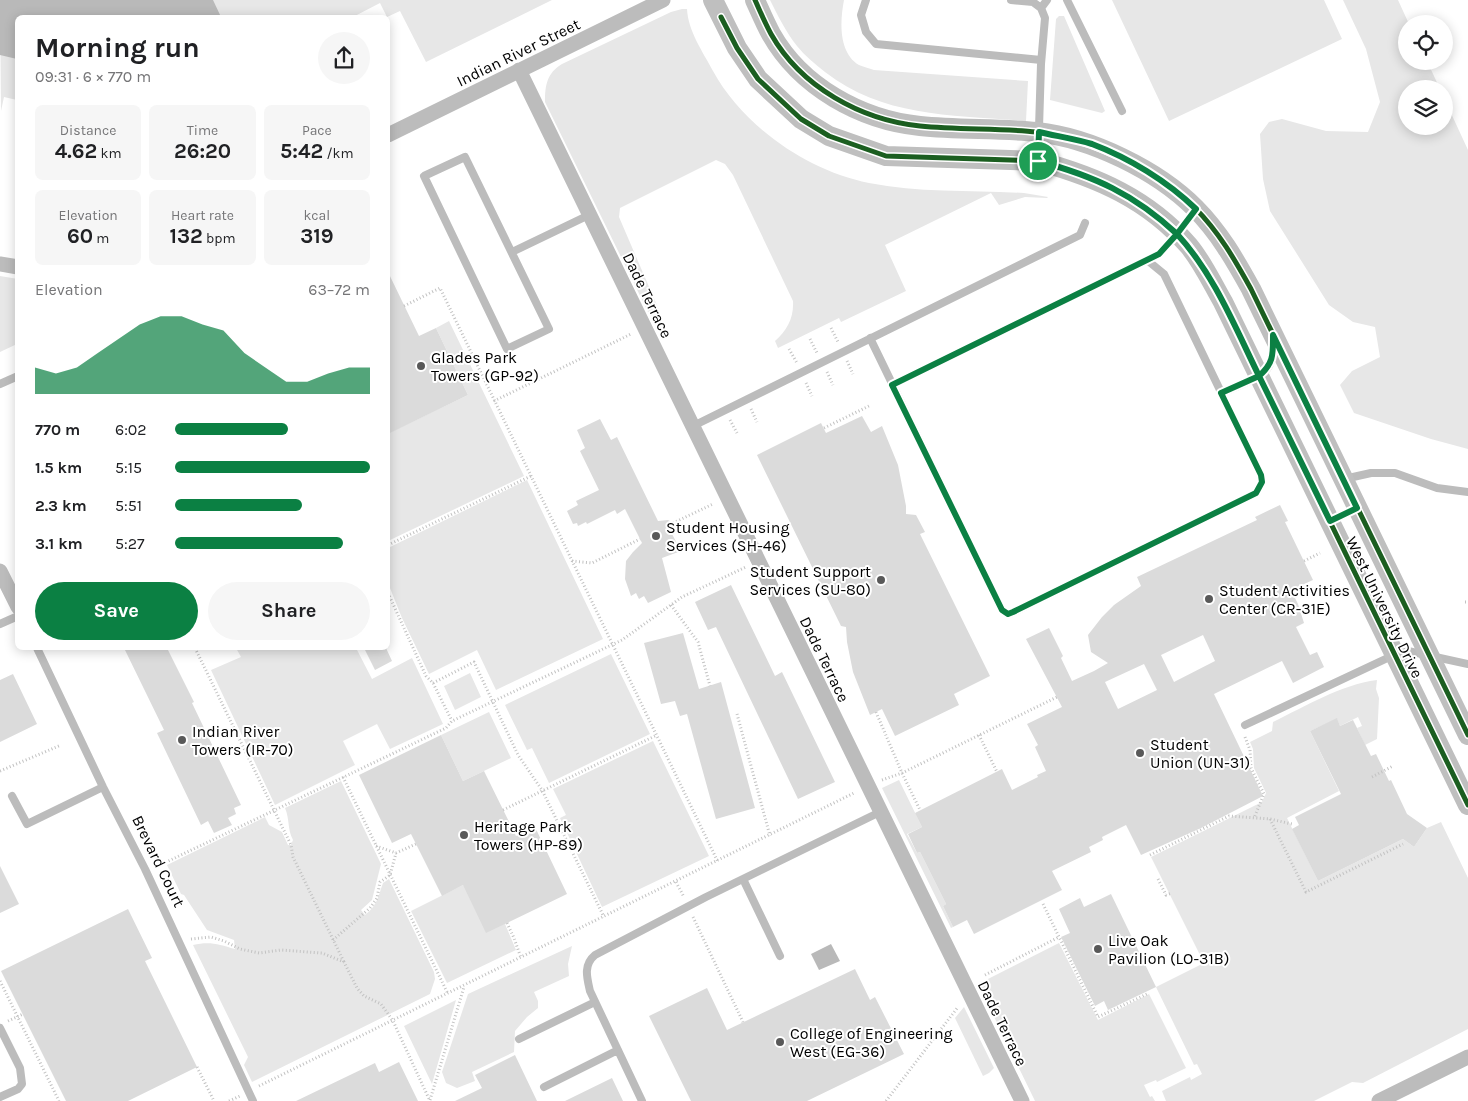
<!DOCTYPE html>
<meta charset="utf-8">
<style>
:root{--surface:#fff;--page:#f6f6f6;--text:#202124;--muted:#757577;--accent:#0b8043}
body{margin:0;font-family:Karla,sans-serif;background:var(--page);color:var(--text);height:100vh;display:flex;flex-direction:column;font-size:19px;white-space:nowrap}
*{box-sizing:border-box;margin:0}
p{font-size:16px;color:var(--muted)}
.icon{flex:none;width:28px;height:28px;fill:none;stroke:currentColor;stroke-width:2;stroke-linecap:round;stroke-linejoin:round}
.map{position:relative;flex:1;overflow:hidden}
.sheet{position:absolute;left:15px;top:15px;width:375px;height:635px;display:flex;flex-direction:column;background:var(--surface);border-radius:8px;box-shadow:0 2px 12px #0003}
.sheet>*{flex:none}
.fabs{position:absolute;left:1398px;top:15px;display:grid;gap:10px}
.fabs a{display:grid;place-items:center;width:55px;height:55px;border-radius:50%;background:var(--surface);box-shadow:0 2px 12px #0003;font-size:25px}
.pin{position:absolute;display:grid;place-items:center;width:42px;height:42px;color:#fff;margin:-21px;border:2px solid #fff;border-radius:50%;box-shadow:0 1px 5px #0007}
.round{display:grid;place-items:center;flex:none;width:52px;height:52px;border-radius:26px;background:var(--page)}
.overview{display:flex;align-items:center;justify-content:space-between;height:85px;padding:0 20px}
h1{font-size:28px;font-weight:700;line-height:38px}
.figures{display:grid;grid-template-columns:repeat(3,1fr);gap:8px;height:85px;padding:5px 20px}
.figures div{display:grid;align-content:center;border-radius:8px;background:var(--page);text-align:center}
.figures b{font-size:21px;font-weight:700}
.figures small{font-size:14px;font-weight:400}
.figures p{font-size:14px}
.chart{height:140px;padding:10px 20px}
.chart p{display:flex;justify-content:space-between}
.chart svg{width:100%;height:90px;margin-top:5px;fill:var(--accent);opacity:.7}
.button{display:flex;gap:10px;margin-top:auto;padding:10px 20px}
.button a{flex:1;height:58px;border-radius:30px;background:var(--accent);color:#fff;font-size:20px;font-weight:700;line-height:58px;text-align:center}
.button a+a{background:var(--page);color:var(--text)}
ul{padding:0 20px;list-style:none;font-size:16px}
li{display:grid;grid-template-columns:80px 60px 1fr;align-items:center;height:38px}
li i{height:12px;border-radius:6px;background:var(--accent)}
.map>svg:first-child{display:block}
.green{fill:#e7e7e7}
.water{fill:#b9b9b9}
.building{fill:#dbdbdb;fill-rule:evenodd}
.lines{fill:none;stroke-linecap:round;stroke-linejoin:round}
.path{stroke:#c2c2c2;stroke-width:3;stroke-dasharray:1 2.5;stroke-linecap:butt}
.lane{stroke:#bcbcbc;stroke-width:8}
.street{stroke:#bcbcbc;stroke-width:15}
.secondary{stroke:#bfbfbf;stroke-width:20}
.cycleway-casing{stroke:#fff;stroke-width:8}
.cycleway{stroke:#1b5e20;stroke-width:5}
.route-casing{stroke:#fff;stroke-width:10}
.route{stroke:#0b8043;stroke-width:6}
.poi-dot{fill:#595959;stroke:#fff;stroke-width:2}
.labels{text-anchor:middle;stroke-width:4;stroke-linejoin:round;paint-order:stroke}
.street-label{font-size:16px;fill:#000;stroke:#fff}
.poi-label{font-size:16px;fill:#000;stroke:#fff;text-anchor:start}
</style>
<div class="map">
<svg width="1468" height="1101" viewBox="0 0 1468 1101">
<rect width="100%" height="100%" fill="#fff"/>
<path class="green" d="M0 0H552L426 62 400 11 387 17 380 3 351 18H18L17 100 4 97 1 111Z
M770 0H844C840 21 838 52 859 65 863 67 869 68 874 70L1028 81 1026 121C955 115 884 118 825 72 815 64 805 56 797 46 786 32 778 16 770 0Z
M1112 0H1324L1342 39 1169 121Z
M1343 0H1398L1409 24H1406V61H1427L1440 89H1406V126H1444V98L1468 150V449L1431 439 1354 413 1340 385 1352 371 1380 357 1375 327 1353 322 1329 305 1270 211 1263 179 1260 134 1269 122 1282 119 1326 131 1368 132 1380 102 1366 49Z
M682 9H687C688 31 703 52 713 71 743 126 807 171 869 183 919 193 973 190 1024 193L1048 197 1047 198 1025 197 999 205 991 193 885 245 906 291 841 322 839 318 778 348 775 341C787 330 794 318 793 301L733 175 725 164 716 160 620 208 619 217 659 310 658 316H652L649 314 545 102C545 85 547 73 562 64L671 12Z
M1059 16H1064L1105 111 1102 113 1050 100 1056 19Z
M0 276 18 279 17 344 0 352Z
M449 321 524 476 388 541 389 433 468 395 436 328Z
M527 480 603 639 496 690 477 650 429 674 402 618 388 583V548Z
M236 648H356L372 679 412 658 443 724 390 749 377 724 343 741 355 765 275 805 211 670 241 657Z
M611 654 650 734 549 783 532 748 527 750 505 705Z
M470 673 481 697 455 710 444 686Z
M1377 680 1376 689 1379 698 1377 739 1365 745 1357 728 1362 726 1358 717 1340 726 1337 719 1310 731 1339 791 1287 818 1318 881 1403 839 1414 847 1427 828 1441 822 1468 878V1029L1363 1083 1352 1082 1314 1101H1166L1162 1091 1190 1077 1191 1080 1202 1074 1197 1064 1194 1065 1156 987 1204 963 1151 857 1262 802 1266 793 1254 768 1253 749 1250 742 1272 731 1273 722C1306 706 1340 685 1377 680Z
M489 712 511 758 463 781 441 735Z
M653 741 709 856 602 907 560 818 566 815 553 789Z
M899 780 922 827 907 834 917 853 920 852 946 904 943 906 953 927 951 928 882 788Z
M341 781 381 864 372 900 361 910 365 915C377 906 378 897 383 883L389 879 434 972 435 979 430 994 252 1082 244 1065 248 1057 193 945C209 941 219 944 235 949L234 940 207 930 184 895 181 894 167 865 265 817 269 825 282 832 288 845H291L293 840C287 828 290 820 285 808Z
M463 885 505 924 516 950 447 983 411 911Z
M1059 943 1098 1020 1149 994 1186 1068 1157 1082 1156 1080 1144 1085 1150 1097 1152 1096 1155 1101H1035L981 990 984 981Z
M572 946 568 964 569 976 534 992 538 1001V1008L527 1017 515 1031 514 1052 472 1072 475 1081 457 1088 446 1083 442 1072 468 994Z
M456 1000 432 1084 404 1026Z
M964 1007 994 1068 989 1073 983 1076 955 1018Z"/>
<path class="water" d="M0 0H213L221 17 18 18 17 59 0 55Z
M831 944 840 961 819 970 811 954Z"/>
<path class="building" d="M388 272 419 336 436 328 468 395 388 434Z
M862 416 871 432 882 426 898 465 906 506V514L916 515 925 532 920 534 990 676 954 694 959 705 895 736 882 709 870 715 853 672 847 642 846 627 841 626 757 455 821 423 826 433Z
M600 419 611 440 617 437 658 521 668 520 672 522 675 527 672 534 681 551 662 558 671 592 648 603 644 596 639 599 636 593 631 596 625 579 626 561 633 552 642 543 625 509 617 514 615 510 587 524 586 522 578 526 577 523 573 524 567 511 578 505 576 501 599 490 580 451 585 448 577 430Z
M1280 505 1288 521 1285 522 1313 580 1291 590 1298 604 1304 623 1296 627 1310 655 1317 652 1324 667 1293 683 1282 661 1214 694 1263 796 1201 828 1141 855 1126 825 1102 837 1103 840 1089 847 1091 852 1052 871 1062 890 974 934 967 920 953 927 943 906 946 904 920 852 917 853 908 834 922 827 915 813 1002 769 1012 790 1038 777 1037 775 1046 771 1035 747 1038 745 1027 724 1062 707 1026 639 1049 628 1063 656 1061 658 1072 681 1094 671 1108 663 1091 652 1088 635 1102 617 1114 605 1141 586 1137 577 1257 520 1255 517ZM1203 635 1215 661 1174 682 1161 655ZM1144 664 1157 690 1118 709 1105 682Z
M731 585 775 676 782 672 835 782 798 799 716 627 708 630 695 602Z
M683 633 699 689 721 682 755 808 716 819 687 714 680 716 675 701 661 704 644 643Z
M124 648H167L194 702 192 703 241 805 234 808 236 814 228 818 232 825 214 833 208 821 201 825 157 733 164 730Z
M364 648H386L392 661 375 670Z
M13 674 37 724 0 742V680Z
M1337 718 1340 726 1353 720 1371 756 1376 754 1389 781 1391 780 1407 814 1427 828 1414 847 1403 839 1318 881 1292 829 1299 825 1295 817 1341 794 1310 731Z
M441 735 463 781 484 771 516 836 535 827 567 894 486 933 463 885 442 896 411 834 392 843 359 775Z
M0 866 19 904 0 913Z
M1111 894 1156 987 1108 1010 1104 1001 1095 1006 1061 937 1070 933 1059 909 1080 898 1084 907Z
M128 909 152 958 145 961 197 1067 128 1101H66L1 971Z
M855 969 870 1000 875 997 904 1054 807 1101H691L649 1016 707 988 727 1030Z
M515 1055 537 1101H455L482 1088 475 1075Z
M399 1062 418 1101H296L375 1063 379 1072Z
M612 1078 623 1101H565Z"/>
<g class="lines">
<path class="path" d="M404 306 440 288 718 862
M831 328 838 342
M810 339 817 353
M789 349 797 363
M847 361 853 374
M827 372 833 385
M806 383 812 396
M494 401 631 334
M751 409 757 422
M730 420 737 433
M824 428 871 405
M673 523 713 504
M388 545 531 476
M572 561 592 563 640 539
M1304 561 1320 553
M388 593 426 676 433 683 452 721
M1465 602H1468
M671 605 698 642 710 686
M195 648 291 845 293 857 344 962
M433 683 474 662 518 755 542 790 604 917
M876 712 902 773 920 810
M737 714 770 836
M979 735 997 772
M1245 737 1250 750 1251 768 1264 794 1254 818
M0 771 61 745
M343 777 448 994
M1372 777 1393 766
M882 780 902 773 1057 697
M503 810 657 735
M1270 819 1306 892 1403 844
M376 846 396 853 416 844
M1150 855 1229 816 1270 819 1292 824
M156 867 446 728 452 721 622 640 682 597 746 567
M1158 879 1166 895 1172 893
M676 882 684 897
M1043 904 1098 1017 1149 993
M693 917 743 1022
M507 923 514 938 521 958
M191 939 211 937 224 941 240 949 259 953 281 950 322 953 344 962 357 988 364 996 381 1004 393 1021 430 1101
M333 940 370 908 377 898 380 882 390 875 396 853
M985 975 1059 937
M0 981 59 1101
M8 1021 23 1014
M197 1067 214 1101
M259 1086 854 793
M430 1100 464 987
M229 1101 240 1096
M886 1101 958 1007"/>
<path class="lane" d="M866 0 861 15 866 32 876 44 1041 60
M1011 0 1033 2 1041 8 1045 18 1041 64 1038 160
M1067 0 1122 111
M1041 8 1047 0
M465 157 549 329 507 349 424 176Z
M512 252 589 215
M870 338 1002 610 1010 614 1256 493 1262 482 1261 475 1164 274 1147 260
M0 384 18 376
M892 385 1159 254 1195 211
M1221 393C1234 388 1258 379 1267 369 1272 363 1273 354 1273 346
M693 426 1080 235 1085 223
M1344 479 1371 473H1395L1437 488 1468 492
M0 624 18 616
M37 648 103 787 145 869 253 1101
M1245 725 1394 655 1408 651 1468 664
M12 796 27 824 103 787
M743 879 780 956
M0 1028 20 1068 22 1084 18 1089 0 1097
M519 1039 595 1002
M544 1087 618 1050
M642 1101 590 991C587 978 583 965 595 955L706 897 880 812"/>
<path class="street" d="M519 70 1022 1101
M388 135 663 0
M0 264 18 267
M0 571 18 607
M1379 1101 1468 1057"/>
<path class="secondary" d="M713 0 737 48 758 79 801 119 829 136 886 156 1038 161C1097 177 1148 199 1189 246 1203 263 1212 283 1223 302L1468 805
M755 0C760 11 765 23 771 34 801 87 861 120 920 126 959 130 999 128 1037 132 1091 138 1157 170 1195 208 1219 232 1235 260 1251 289L1468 735"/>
<g class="cycleway-casing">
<path id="cycleway" d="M755 0C760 11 765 23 771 34 801 87 861 120 920 126 959 130 999 128 1037 132 1091 138 1157 170 1195 208 1219 232 1235 260 1251 289L1468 735
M721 17 737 48 758 79 801 119 829 136 886 156 1038 161C1097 177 1148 199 1189 246 1203 263 1212 283 1223 302L1468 805"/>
</g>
<use href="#cycleway" class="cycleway"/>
</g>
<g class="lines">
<g class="route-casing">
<path id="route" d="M1038 161C1094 176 1134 194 1177 234L1159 254 892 385 1002 610 1008 614 1013 612 1256 493 1262 482 1261 475 1221 393 1259 376 1330 521 1357 508 1273 335C1273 354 1274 363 1259 376 1235 327 1214 274 1177 234L1196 209C1167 181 1129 158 1092 144 1075 139 1056 136 1039 132L1038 161"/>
</g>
<use href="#route" class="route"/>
</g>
<g class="poi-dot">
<circle cx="421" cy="366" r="5"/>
<circle cx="656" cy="536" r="5"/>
<circle cx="881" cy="580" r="5"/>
<circle cx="1209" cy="599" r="5"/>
<circle cx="182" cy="740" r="5"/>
<circle cx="1140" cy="753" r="5"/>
<circle cx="464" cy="835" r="5"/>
<circle cx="1098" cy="949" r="5"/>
<circle cx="780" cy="1042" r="5"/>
</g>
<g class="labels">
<g class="street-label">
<text transform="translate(518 52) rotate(-26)" y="6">Indian River Street</text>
<text transform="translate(648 295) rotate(64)" y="6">Dade Terrace</text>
<text transform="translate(1385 607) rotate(64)" y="6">West University Drive</text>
<text transform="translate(825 659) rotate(64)" y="6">Dade Terrace</text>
<text transform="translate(159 861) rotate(64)" y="6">Brevard Court</text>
<text transform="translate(1003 1023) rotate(64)" y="6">Dade Terrace</text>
</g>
<g class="poi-label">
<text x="431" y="363">Glades Park<tspan x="431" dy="18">Towers (GP-92)</tspan></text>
<text x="666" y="533">Student Housing<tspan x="666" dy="18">Services (SH-46)</tspan></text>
<text x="871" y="577" text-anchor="end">Student Support<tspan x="871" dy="18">Services (SU-80)</tspan></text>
<text x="1219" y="596">Student Activities<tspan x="1219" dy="18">Center (CR-31E)</tspan></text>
<text x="192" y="737">Indian River<tspan x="192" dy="18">Towers (IR-70)</tspan></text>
<text x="1150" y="750">Student<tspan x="1150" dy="18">Union (UN-31)</tspan></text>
<text x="474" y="832">Heritage Park<tspan x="474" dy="18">Towers (HP-89)</tspan></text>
<text x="1108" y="946">Live Oak<tspan x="1108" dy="18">Pavilion (LO-31B)</tspan></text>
<text x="790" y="1039">College of Engineering<tspan x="790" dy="18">West (EG-36)</tspan></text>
</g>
</g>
</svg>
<div class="fabs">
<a><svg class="icon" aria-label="locate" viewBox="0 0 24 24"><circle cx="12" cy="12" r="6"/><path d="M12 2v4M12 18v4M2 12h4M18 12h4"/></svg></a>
<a><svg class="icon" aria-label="layers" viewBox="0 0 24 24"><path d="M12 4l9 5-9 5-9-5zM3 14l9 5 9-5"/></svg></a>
</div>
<div class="pin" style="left:1038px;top:161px;background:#1e9e55"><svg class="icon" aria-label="arrive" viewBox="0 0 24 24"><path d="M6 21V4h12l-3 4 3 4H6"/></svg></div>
<section class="sheet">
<div class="overview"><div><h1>Morning run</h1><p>09:31 · 6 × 770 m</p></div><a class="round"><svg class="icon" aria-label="share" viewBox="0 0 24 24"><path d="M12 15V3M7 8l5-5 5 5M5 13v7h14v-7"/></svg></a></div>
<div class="figures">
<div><p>Distance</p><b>4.62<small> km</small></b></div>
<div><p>Time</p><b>26:20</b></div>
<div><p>Pace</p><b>5:42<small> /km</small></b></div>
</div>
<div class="figures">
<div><p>Elevation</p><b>60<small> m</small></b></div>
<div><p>Heart rate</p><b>132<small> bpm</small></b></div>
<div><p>kcal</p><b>319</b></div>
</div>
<div class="chart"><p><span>Elevation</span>63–72 m</p>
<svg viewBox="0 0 160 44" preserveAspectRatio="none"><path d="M0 44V31L10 34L20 31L30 24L40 17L50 10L60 6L70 6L80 10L90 13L100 24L110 31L120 38L130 38L140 34L150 31L160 31V44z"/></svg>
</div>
<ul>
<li><b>770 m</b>6:02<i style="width:58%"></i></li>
<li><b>1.5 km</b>5:15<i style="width:100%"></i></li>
<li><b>2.3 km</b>5:51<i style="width:65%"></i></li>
<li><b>3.1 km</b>5:27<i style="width:86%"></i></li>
</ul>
<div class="button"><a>Save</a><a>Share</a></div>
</section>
</div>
